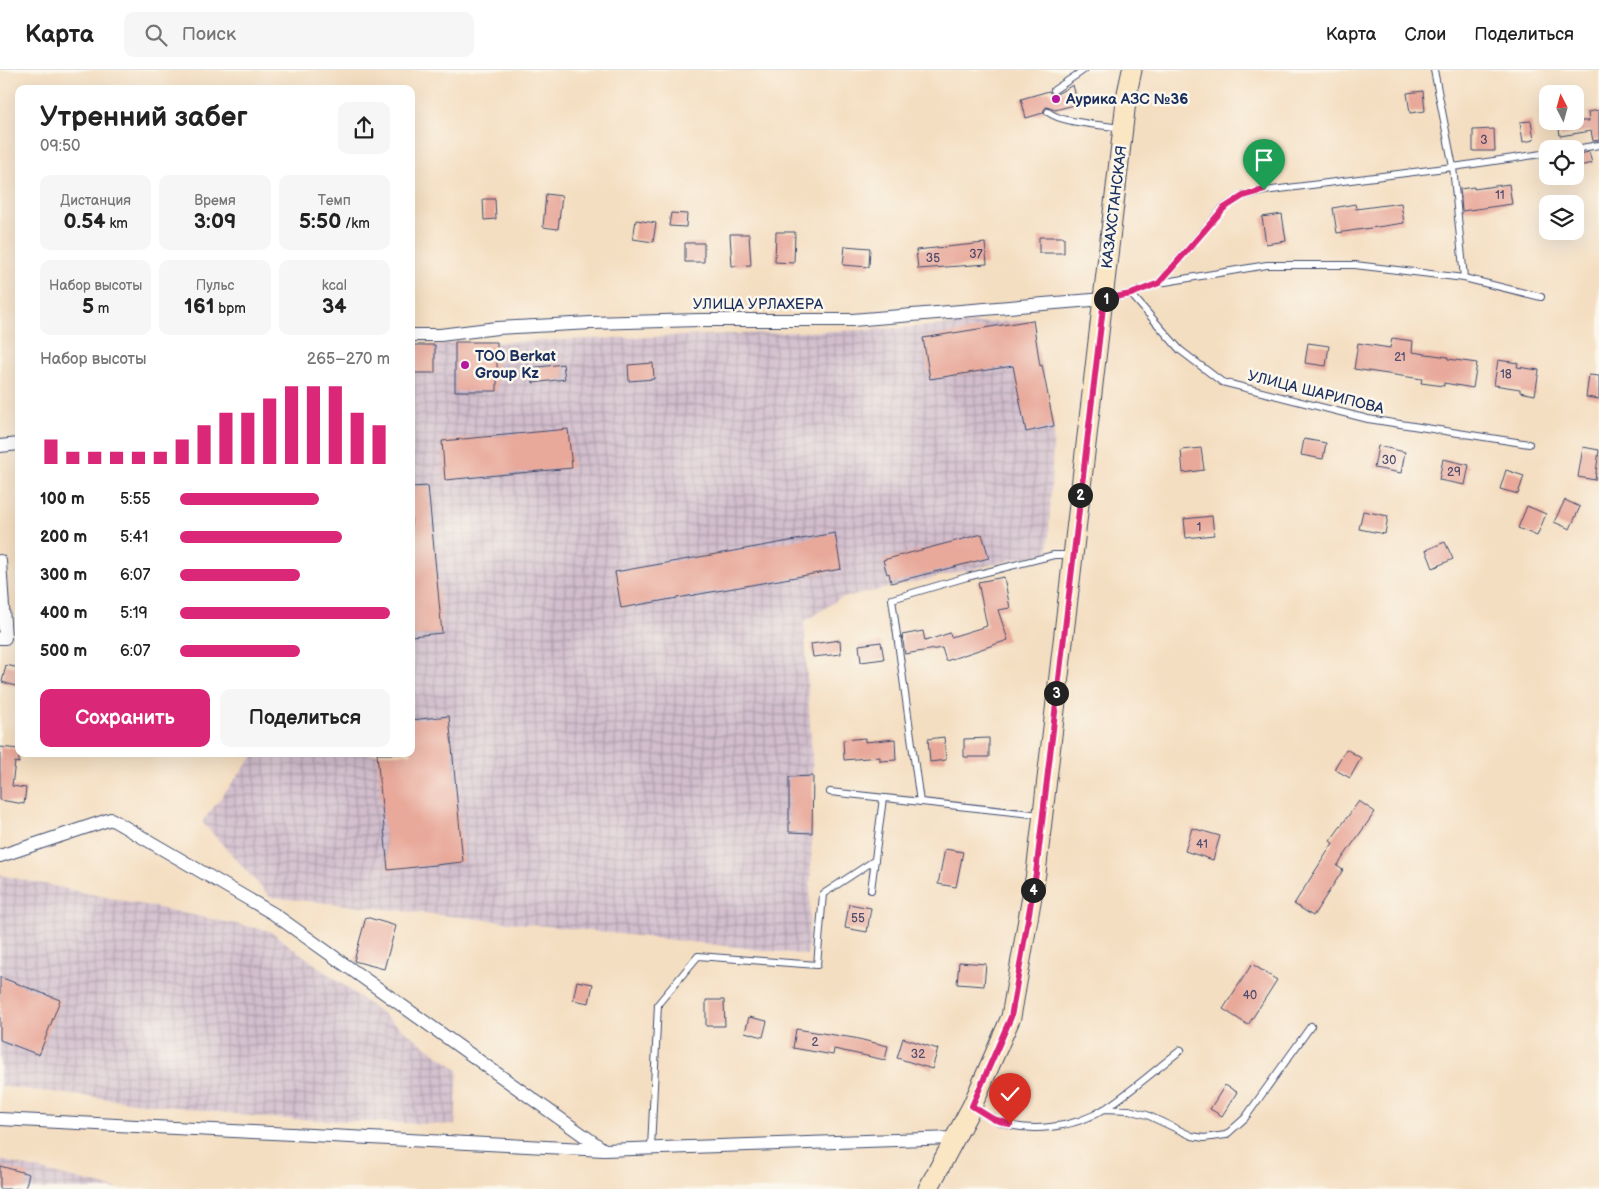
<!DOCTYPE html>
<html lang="ru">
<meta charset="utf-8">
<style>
:root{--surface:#fff;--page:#f6f6f6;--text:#222;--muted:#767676;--line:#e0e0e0;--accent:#db2777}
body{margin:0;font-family:"Balsamiq Sans",sans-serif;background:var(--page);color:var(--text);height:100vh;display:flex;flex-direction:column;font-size:19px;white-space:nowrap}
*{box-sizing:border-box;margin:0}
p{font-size:16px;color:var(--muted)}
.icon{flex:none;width:28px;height:28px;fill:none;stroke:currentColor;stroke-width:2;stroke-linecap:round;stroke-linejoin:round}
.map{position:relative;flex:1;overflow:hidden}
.side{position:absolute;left:15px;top:15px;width:400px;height:672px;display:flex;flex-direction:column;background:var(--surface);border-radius:10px;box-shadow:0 5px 20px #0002}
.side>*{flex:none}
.needle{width:32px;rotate:354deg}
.buttons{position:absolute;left:1539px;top:15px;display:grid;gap:10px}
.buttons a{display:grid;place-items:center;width:45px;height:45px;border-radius:10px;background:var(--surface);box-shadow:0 5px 20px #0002;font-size:25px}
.pin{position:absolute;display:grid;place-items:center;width:42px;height:42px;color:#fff;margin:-51px -21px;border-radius:50% 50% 50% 0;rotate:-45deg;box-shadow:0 0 5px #0007}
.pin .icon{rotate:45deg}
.km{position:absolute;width:25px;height:25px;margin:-12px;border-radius:50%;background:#222;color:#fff;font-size:14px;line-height:25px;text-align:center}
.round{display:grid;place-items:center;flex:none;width:52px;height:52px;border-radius:10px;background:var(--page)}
.headline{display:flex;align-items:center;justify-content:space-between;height:85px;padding:0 25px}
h1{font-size:28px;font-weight:600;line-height:38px}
.figures{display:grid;grid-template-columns:repeat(3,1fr);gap:8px;height:85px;padding:5px 25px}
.figures div{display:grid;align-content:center;border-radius:10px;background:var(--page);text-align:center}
.figures b{font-size:21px;font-weight:600}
.figures small{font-size:14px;font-weight:400}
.figures p{font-size:14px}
.chart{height:140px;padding:10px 25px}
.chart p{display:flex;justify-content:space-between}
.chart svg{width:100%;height:90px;margin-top:5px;stroke:var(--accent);stroke-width:6}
.action{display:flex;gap:10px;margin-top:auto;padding:10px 25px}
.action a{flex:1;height:58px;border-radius:10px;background:var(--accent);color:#fff;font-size:20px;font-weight:600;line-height:58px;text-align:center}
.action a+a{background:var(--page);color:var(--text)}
ul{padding:0 25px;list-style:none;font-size:16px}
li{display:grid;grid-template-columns:80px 60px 1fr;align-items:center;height:38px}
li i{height:12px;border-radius:6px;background:var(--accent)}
header{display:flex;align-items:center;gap:30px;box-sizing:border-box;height:70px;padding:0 25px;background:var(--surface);border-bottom:1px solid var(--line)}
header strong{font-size:24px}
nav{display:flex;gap:28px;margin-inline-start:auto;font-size:18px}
.search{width:350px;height:45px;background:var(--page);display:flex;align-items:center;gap:12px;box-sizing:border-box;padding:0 18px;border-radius:10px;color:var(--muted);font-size:19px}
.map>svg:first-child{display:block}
.industrial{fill:url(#industrial-grid)}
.building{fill:#e8a89a}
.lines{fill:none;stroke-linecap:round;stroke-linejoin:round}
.lane-casing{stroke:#3c496d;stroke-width:8}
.street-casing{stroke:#3c496d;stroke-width:14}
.secondary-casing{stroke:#3c496d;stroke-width:21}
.lane{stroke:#fff;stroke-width:6}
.street{stroke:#fff;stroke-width:12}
.secondary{stroke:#fbe6c4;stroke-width:19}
.route-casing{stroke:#fff;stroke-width:10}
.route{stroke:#db2777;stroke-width:6}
.poi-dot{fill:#b5179e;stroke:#fbf7ec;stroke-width:2}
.labels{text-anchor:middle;stroke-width:5;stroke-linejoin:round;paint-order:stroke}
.number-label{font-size:12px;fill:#4e4d6d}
.poi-label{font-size:15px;font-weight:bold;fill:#1b2f5e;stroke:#fbf7ec;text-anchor:start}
.street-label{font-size:15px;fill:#1b2f5e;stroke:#fbf7ec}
</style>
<header>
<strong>Карта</strong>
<div class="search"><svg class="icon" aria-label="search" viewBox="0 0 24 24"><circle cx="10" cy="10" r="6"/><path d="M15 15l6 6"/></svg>Поиск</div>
<nav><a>Карта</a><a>Слои</a><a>Поделиться</a></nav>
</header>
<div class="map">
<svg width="1599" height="1119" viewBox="0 0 1599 1119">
<defs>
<pattern id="industrial-grid" width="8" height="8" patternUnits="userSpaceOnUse" patternTransform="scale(1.25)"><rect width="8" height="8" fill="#d1bdcc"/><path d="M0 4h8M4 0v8" fill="none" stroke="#a99aa9"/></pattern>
</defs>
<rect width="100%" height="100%" fill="#fbf7ec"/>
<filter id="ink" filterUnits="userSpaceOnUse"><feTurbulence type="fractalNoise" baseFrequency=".02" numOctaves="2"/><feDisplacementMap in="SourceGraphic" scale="10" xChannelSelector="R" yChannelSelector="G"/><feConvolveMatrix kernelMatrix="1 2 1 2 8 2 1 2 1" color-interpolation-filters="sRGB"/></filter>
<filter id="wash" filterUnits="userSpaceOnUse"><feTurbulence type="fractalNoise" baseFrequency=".0096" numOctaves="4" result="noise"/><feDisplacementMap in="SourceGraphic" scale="20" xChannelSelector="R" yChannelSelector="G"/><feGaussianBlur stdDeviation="1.12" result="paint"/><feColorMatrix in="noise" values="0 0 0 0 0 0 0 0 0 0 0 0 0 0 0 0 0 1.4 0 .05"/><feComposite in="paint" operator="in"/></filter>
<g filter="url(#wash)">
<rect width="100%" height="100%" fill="#f4dec1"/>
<path class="industrial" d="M1033 250 1040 291 1042 295 1054 356 1048 482 839 529 804 552 813 706 812 763 808 885 584 860 270 827 202 752 255 684H411V275H435L455 272H497L863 260Z
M0 805 270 861 458 1000 455 1055 268 1048 0 1016Z
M0 1090 118 1119H0Z"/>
<g id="blocks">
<path class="building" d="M1073 15 1078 34 1055 40 1050 38 1046 37 1044 40 1043 43 1026 48 1021 29 1049 21 1051 24 1055 25Z
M1423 21 1425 41 1410 43 1407 23Z
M1599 40V70L1593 71 1591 61 1560 66 1558 51H1589L1588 42Z
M1531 51 1534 70 1523 72 1520 52Z
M1494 59 1495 81H1473V60Z
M1589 82 1592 93 1575 97V85Z
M1509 114 1512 134 1462 141 1460 119 1474 117V119Z
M546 124 562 126 558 159 543 157Z
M483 129H495L496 149 484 150Z
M1401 133 1404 153 1337 163 1333 138 1355 134 1356 139Z
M671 143 687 144 686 157 669 156Z
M1282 144 1286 171 1266 174 1262 147Z
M636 150 656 153 653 172 633 169Z
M776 162H795L794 193 775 192Z
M730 164H749L751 195 732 196Z
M1039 167H1064V183H1039Z
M685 173H704V192H685Z
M985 173 987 194 918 199 916 180Z
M845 176 870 178 869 197 843 195Z
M1033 250 1040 296 1042 295 1054 356 1026 362 1013 296 930 309 923 268Z
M1392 268 1413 271 1412 282 1448 287V289L1477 293 1473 318 1444 313V316L1421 313 1422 309 1354 299 1358 273 1390 278Z
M455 272H497V321H455Z
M1308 273 1329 276 1326 296 1305 293Z
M411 275H435V303H411Z
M1498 290 1518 293 1517 297 1539 300 1535 325 1520 322V319L1494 315Z
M653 293 654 309 629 311 628 295Z
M563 294 565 309 533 313 531 298Z
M1589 305 1599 306V329L1586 327Z
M568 359 572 398 445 410 442 371Z
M1304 369 1326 373 1323 389 1301 385Z
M1378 376 1405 382 1401 403 1374 398Z
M1583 377 1599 380 1595 410 1578 407Z
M1201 378 1204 400 1183 403 1181 380Z
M1443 389 1469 395 1465 415 1439 410Z
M1506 400 1524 406 1518 424 1500 419Z
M428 416 442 563 411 566V417Z
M1565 430 1580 437 1570 459 1554 452Z
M1527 436 1546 444 1537 466 1518 458Z
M1363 441 1388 446 1385 464 1359 459Z
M1212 446 1214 465 1186 468 1184 449Z
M835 463 841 499 621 538 615 502Z
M982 464 989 488 891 513 889 503 887 504 883 490Z
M1445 472 1453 489 1433 498 1426 480Z
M1004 507 1010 538 998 540 1008 570 946 591 942 578 905 584 902 565 923 561 925 571 950 563 951 567 987 556 978 512Z
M840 570 841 584 813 587 811 574Z
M881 572 884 589 861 592 859 575Z
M6 595 19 598V617L2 612Z
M449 646 463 792 388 800 377 684H411V650Z
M944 667 946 690 930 692 928 669Z
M865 668V672L895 669 896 690 880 691V687L844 690 843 670Z
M989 668V687H964V669Z
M0 677 19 679V693L15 692 12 716 26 718 24 734 0 730Z
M1346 679 1361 688 1350 708 1334 699Z
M813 706 812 763 789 762V707Z
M1359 731 1375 742 1337 796 1343 800 1313 846 1294 834 1333 773 1330 771Z
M1192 758 1220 766 1213 790 1185 781Z
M945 779 963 782 956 817 938 814Z
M849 834 871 838 867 862 845 858Z
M366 847 396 856 384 899 354 891Z
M959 892 986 894 984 916 957 914Z
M1252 894 1277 910 1248 955 1223 939Z
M0 907 60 930 39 985 0 970Z
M577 911 593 914 589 933 573 930Z
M706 930H724L725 956H706Z
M749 947 767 951 763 967 745 962Z
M796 959 854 968 888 976 885 990 834 979 833 985 793 978Z
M903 968 938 979 932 999 897 988Z
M1225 1015 1237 1022 1222 1046 1210 1039Z
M0 1096 29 1104 25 1119H0Z"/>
</g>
</g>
<g filter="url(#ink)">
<use href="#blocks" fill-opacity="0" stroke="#3c496d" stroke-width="1"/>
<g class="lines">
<g class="lane-casing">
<path id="lane" d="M1434 0 1453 97 1464 208
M1054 20 1084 0
M1048 42C1061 53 1103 55 1122 58
M1575 79 1599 75
M1159 213 1223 138 1243 126 1264 121 1453 97 1548 83
M1131 224 1180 280 1222 312 1368 349 1529 374
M1104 229 1131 224 1159 213 1267 195H1355L1464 208 1541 227
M830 722 1041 745
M920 732 892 529 967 507 1054 485H1072
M871 820 883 728
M973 1037C979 1041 986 1045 993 1049 1026 1065 1075 1058 1106 1038 1132 1021 1156 999 1181 980
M1104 1039 1129 1040 1147 1045 1192 1066 1204 1068 1226 1065 1245 1048 1311 956
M651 1078 658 934 698 886 817 895 823 824 875 790"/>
</g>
<g class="street-casing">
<path id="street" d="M411 265H440L497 258 591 253 699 250H852L1104 229
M0 376 19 374
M0 491 5 568H0
M0 786 111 749 274 844 604 1080 954 1068
M0 1049 604 1080"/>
</g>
<g class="secondary-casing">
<path id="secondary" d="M928 1119 972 1036 1011 947 1036 803 1127 23 1132 0"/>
</g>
<use href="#lane" class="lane"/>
<use href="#street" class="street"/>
<use href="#secondary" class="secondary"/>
</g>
</g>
<g class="lines" filter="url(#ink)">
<g class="route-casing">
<path id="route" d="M1010 1054 993 1049 972 1036 1011 947 1036 803 1104 229 1131 224 1159 213 1224 138 1243 126 1264 120"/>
</g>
<use href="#route" class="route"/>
</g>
<g class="poi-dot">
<circle cx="1056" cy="29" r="5"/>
<circle cx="465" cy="295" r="5"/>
</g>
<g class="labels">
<g class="number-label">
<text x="1484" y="74">3</text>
<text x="1500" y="129">11</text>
<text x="976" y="188">37</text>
<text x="933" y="192">35</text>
<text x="1400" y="291">21</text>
<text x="1506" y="308">18</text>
<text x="1389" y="394">30</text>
<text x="1454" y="406">29</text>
<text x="1199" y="461">1</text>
<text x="1202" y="778">41</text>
<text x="858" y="852">55</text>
<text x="1250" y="929">40</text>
<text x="815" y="976">2</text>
<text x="918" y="988">32</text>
</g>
<g class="poi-label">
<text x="1066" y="34">Аурика АЗС №36</text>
<text x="475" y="291">ТОО Berkat<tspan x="475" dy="17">Group Kz</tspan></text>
</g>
<g class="street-label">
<text transform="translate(1114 137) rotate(-83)" y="5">КАЗАХСТАНСКАЯ</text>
<text x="758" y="239">УЛИЦА УРЛАХЕРА</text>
<text transform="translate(1316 322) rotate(14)" y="5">УЛИЦА ШАРИПОВА</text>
</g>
</g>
</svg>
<div class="buttons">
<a><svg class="needle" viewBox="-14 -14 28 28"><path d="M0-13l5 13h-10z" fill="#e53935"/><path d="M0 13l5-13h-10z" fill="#767676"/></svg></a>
<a><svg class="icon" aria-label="locate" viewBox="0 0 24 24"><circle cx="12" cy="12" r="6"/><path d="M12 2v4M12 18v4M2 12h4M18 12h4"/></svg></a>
<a><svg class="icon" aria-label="layers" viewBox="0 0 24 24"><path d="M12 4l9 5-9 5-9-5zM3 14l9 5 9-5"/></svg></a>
</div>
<div class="pin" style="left:1264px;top:120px;background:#1e9e55"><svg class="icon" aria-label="arrive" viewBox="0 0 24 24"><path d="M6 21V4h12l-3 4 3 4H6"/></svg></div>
<div class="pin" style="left:1010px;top:1054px;background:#d93025"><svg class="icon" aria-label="check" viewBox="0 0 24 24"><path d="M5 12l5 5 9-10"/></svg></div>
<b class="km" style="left:1106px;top:229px">1</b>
<b class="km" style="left:1080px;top:425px">2</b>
<b class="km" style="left:1056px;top:623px">3</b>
<b class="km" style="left:1033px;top:820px">4</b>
<section class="side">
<div class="headline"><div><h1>Утренний забег</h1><p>09:50</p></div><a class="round"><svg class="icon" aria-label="share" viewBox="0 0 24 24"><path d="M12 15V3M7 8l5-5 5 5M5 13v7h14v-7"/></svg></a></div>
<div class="figures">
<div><p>Дистанция</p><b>0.54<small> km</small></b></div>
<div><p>Время</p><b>3:09</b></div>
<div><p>Темп</p><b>5:50<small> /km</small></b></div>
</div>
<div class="figures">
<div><p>Набор высоты</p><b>5<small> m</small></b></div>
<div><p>Пульс</p><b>161<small> bpm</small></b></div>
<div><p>kcal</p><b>34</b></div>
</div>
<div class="chart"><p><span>Набор высоты</span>265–270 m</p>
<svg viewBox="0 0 160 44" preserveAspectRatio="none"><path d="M5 44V32M15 44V38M25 44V38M35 44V38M45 44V38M55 44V38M65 44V32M75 44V25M85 44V19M95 44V19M105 44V12M115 44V6M125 44V6M135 44V6M145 44V19M155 44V25"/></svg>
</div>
<ul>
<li><b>100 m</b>5:55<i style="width:66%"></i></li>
<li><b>200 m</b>5:41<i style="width:77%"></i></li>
<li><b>300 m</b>6:07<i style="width:57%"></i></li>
<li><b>400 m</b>5:19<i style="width:100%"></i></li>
<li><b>500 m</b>6:07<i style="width:57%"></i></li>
</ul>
<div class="action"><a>Сохранить</a><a>Поделиться</a></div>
</section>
</div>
